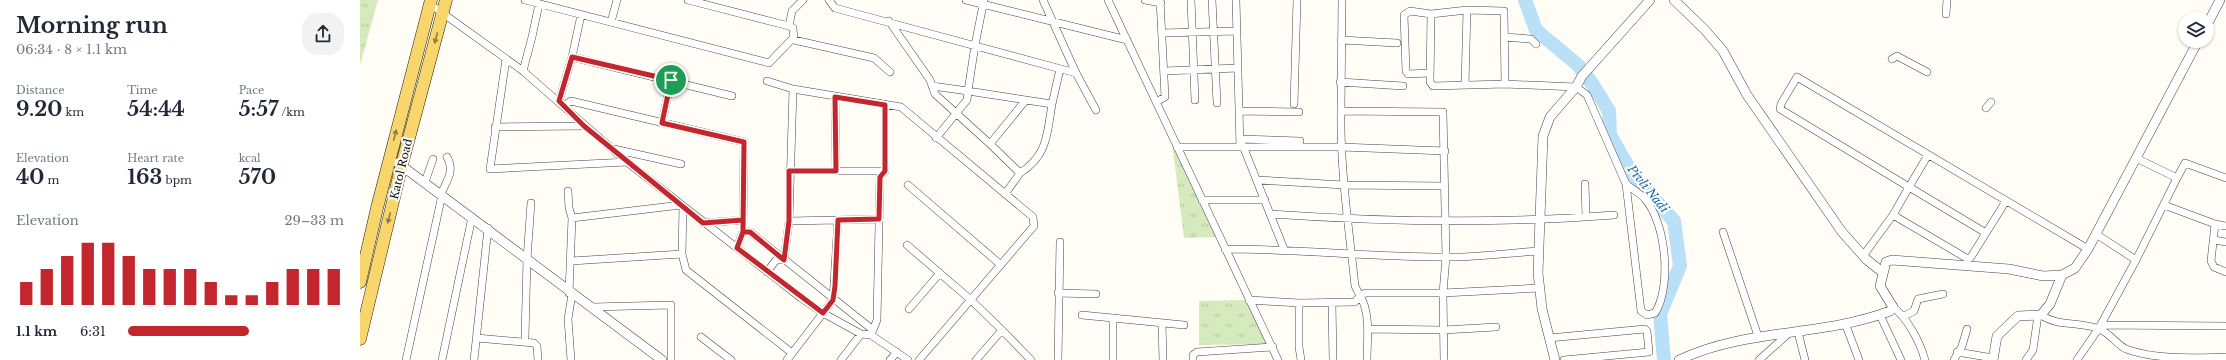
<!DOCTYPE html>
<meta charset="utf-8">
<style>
:root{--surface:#fff;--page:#f2f2f3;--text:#1f2937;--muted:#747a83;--accent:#c4262e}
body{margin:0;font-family:"Libre Baskerville",serif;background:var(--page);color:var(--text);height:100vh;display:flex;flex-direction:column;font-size:15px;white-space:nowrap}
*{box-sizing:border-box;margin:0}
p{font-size:13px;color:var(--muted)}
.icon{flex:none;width:22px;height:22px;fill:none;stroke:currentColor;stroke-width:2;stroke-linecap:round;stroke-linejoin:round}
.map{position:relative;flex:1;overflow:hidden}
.drawer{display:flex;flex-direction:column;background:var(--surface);width:360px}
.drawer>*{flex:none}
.controls{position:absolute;left:1818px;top:12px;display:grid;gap:8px}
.controls a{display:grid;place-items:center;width:36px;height:36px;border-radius:50%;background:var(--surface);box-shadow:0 1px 3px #0004;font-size:20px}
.pin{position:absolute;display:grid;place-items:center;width:34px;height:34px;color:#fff;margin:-17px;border:2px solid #fff;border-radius:50%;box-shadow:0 1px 4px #0007}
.round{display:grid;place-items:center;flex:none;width:42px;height:42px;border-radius:16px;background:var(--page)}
.head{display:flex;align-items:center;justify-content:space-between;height:68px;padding:0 16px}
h1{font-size:22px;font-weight:700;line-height:30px}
.metrics{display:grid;grid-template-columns:repeat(3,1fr);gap:6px;height:68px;padding:4px 16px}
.metrics div{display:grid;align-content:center}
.metrics b{font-size:20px;font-weight:700}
.metrics small{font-size:11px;font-weight:400}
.metrics p{font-size:11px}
.chart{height:112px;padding:8px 16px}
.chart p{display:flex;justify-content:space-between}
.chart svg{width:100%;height:72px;margin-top:4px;stroke:var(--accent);stroke-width:6}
ul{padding:0 16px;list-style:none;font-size:13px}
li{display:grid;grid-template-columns:64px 48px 1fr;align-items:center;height:30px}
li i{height:10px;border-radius:5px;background:var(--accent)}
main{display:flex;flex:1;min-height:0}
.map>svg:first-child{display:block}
.grass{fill:url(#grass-tufts)}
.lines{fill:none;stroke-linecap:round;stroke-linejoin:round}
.river{stroke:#b9e0f7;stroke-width:14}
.minor-casing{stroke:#444;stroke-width:8}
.tertiary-casing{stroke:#444;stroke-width:10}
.primary-casing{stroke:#222;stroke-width:13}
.minor{stroke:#fff;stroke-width:7}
.tertiary{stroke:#fff;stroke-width:9}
.primary{stroke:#f9d66b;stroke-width:12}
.oneway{fill:#917d42}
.route-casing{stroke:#fff;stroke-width:8}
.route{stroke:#c4262e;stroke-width:5}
.labels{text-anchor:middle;stroke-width:4;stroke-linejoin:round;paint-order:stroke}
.street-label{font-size:11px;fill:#111;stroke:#fff}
.water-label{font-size:12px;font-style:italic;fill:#1768a6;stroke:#fff}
</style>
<main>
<section class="drawer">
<div class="head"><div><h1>Morning run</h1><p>06:34 · 8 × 1.1 km</p></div><a class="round"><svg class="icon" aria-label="share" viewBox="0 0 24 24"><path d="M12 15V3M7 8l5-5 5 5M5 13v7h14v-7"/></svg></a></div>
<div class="metrics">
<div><p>Distance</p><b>9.20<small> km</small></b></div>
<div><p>Time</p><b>54:44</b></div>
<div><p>Pace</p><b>5:57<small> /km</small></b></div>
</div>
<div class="metrics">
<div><p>Elevation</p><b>40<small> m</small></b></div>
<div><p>Heart rate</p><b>163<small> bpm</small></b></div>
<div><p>kcal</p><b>570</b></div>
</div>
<div class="chart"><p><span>Elevation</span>29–33 m</p>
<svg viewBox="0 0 160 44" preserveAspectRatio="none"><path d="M5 44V30M15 44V22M25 44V14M35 44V6M45 44V6M55 44V14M65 44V22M75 44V22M85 44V22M95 44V30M105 44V38M115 44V38M125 44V30M135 44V22M145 44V22M155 44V22"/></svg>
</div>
<ul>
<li><b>1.1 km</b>6:31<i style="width:56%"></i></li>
</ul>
</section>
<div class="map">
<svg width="1866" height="360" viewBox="0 0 1866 360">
<defs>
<pattern id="grass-tufts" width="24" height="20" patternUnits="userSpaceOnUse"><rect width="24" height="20" fill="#d5ebbd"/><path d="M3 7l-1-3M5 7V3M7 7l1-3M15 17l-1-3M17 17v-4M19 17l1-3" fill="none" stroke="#b6c8a1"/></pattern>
</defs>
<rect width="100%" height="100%" fill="#fffdf5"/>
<path class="grass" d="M0 0H18L0 65Z
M812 142 856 237 824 238Z
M886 300 907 344 839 345V301Z"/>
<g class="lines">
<path class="river" d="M1165 0 1176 30 1219 66 1233 85 1249 111 1250 135 1273 175 1314 221 1320 266 1300 314 1304 360"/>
<g class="minor-casing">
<path id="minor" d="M165 0 409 63 433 38
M328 0 429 26 433 28 434 40 514 58 530 72
M469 0 475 8 716 73 736 110
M606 0 767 40
M624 0 615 45 608 91 692 104 700 69
M683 0 716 73
M748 0 918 360
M785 0 801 3
M831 0 835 100
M852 0 857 103
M876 0 880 146
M70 4 163 71 267 162 441 298 463 313 501 334 511 335 548 360
M1586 14 1587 0
M529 21 570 80 575 94 630 144
M251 22 257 0
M429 26 432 11 443 0
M802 33 877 31
M1144 37 1171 39 1176 44
M981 40 1037 43
M212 57 372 96
M146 59 130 169 267 162
M1532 59 1537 56 1567 72
M163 71 172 37 179 4
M804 71 878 68
M1070 73 1048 74 1046 71 1044 15 1050 11 1071 14
M407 81 433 89 541 107 673 217 674 226 559 360
M980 82 1043 86
M1145 84 1144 11 1107 10 1071 14 1070 82 1073 86 1145 84 1216 87 1227 95 1266 184 1281 311 1287 315 1295 313C1312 286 1306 223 1285 199 1280 193 1272 189 1266 184
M1105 85 1107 10
M572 86 608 91 607 100 576 138
M475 97 476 171
M199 101 212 57 221 15
M796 102 805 97 800 0
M934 104 937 0
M203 106 211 101 384 142 383 231
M1626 108 1631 102
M879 111 939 112
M981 111 982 0
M302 123 311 80
M135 127 224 126
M880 139 940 141
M883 146 910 214
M817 147H981L1085 151
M254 149 321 164
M1568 155 1549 187 1420 109 1421 104 1437 77 1728 249
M1776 158 1817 178 1825 163 1866 178
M429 171H525
M660 173C688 155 687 134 692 104
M897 180 984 185 1084 186
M65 182 73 159
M1225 184 1226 217
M548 185 641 265
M208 191 209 208 212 218 209 293
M81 194C87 180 95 171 87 157
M645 194 660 173 630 144 665 101
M842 200H905
M1804 205 1855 224 1851 261 1854 267 1866 272
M323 206 322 254 326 270 432 353
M212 218 321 205
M478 220 519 219
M343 223 383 220
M1855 224 1866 226
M1363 232 1398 336
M1626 233 1549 187 1533 215 1608 259 1611 257 1646 201
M1854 240 1866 242
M547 245 611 300 642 330 616 360
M377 248 383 231 390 232 513 330 511 333
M865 249C938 249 1011 257 1084 257 1115 258 1147 253 1178 251
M924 249 910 214C1025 222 1140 224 1254 215
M1503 256 1533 215
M1776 260 1817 178
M211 261 322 254
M407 272 416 260H424L429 221 433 89
M698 293 736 294
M889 300 939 303 995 302 1000 296 995 286C989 228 980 170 981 111L1083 112 1086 257 1083 293 1084 360
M939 303V347L941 360
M972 303 973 360
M232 307 311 305V360
M1533 307C1548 319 1560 342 1565 360
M549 309 580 273
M722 315 824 325
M1520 315 1541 360
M1681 315C1698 327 1720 321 1739 329 1750 333 1756 344 1766 349 1796 360 1834 358 1866 357
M1544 316 1554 311 1558 299 1583 294
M753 320V360
M1485 323 1499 360
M802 324 803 360
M1741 325 1866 326
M1008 329 1083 330 1136 327
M513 330 517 320 520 177 525 171V105
M642 330 671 360
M1438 332 1445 360
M165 337 167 259 171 203
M341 337 371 360
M117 338 174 343 177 346 178 360
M1189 338 1285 329 1287 331 1289 352 1204 360
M1597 352 1633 358
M46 360 82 195
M82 360 112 217
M114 360 128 228
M211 360 208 319 212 294
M427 360 473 300 478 220 429 221
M481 360 501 334
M530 360 537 352
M698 360 700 242
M833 360V355L837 352 913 347
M1007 360C1007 341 1011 313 1000 296L1005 293H1083L1179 288
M1399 360 1428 334
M1594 360 1602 346 1607 329
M1666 360 1673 350 1678 315
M1717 360 1739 328 1776 260 1736 234"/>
</g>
<g class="tertiary-casing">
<path id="tertiary" d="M1314 0 1345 30 1363 51 1387 95 1482 232 1506 259 1522 272
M1847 25 1860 0
M38 163 302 360
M1195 360 1182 309 1178 273 1183 136 1190 117 1216 87 1222 76 1290 0
M1319 360C1386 328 1462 337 1530 311L1533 307 1520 286 1526 262 1532 260 1649 269 1683 276 1702 275 1715 268 1728 249 1838 41
M1633 360 1637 336 1658 316 1681 315 1690 304 1702 275"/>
</g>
<g class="primary-casing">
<path id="primary" d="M0 282 17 208 71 0
M0 339 42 164 86 0"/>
</g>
<use href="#minor" class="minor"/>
<use href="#tertiary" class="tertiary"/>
<use href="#primary" class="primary"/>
</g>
<defs><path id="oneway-solid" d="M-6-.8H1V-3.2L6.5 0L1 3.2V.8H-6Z"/></defs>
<g class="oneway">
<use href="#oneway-solid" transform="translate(76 38) rotate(105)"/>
<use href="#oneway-solid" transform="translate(35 135) rotate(-76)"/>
<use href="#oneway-solid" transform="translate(29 218) rotate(103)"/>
</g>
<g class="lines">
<g class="route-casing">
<path id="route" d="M311 80 302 123 384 142 383 232 377 248 463 313 473 300 475 286 478 220 519 219 520 177 525 171V105L475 97 476 171H429V221L424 260 390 232H383V220L343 223 224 126 199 101 212 57 311 80"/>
</g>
<use href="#route" class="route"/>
</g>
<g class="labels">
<g class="street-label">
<text transform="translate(41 169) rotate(-76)" y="4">Katol Road</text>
</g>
<g class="water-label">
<text transform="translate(1288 189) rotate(51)" y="4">Pivli Nadi</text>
</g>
</g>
</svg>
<div class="controls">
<a><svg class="icon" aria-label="layers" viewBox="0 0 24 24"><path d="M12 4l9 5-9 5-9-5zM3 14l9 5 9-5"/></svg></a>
</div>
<div class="pin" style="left:311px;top:80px;background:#1e9e55"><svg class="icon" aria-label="arrive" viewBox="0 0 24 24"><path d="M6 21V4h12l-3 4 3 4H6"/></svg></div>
</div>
</main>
